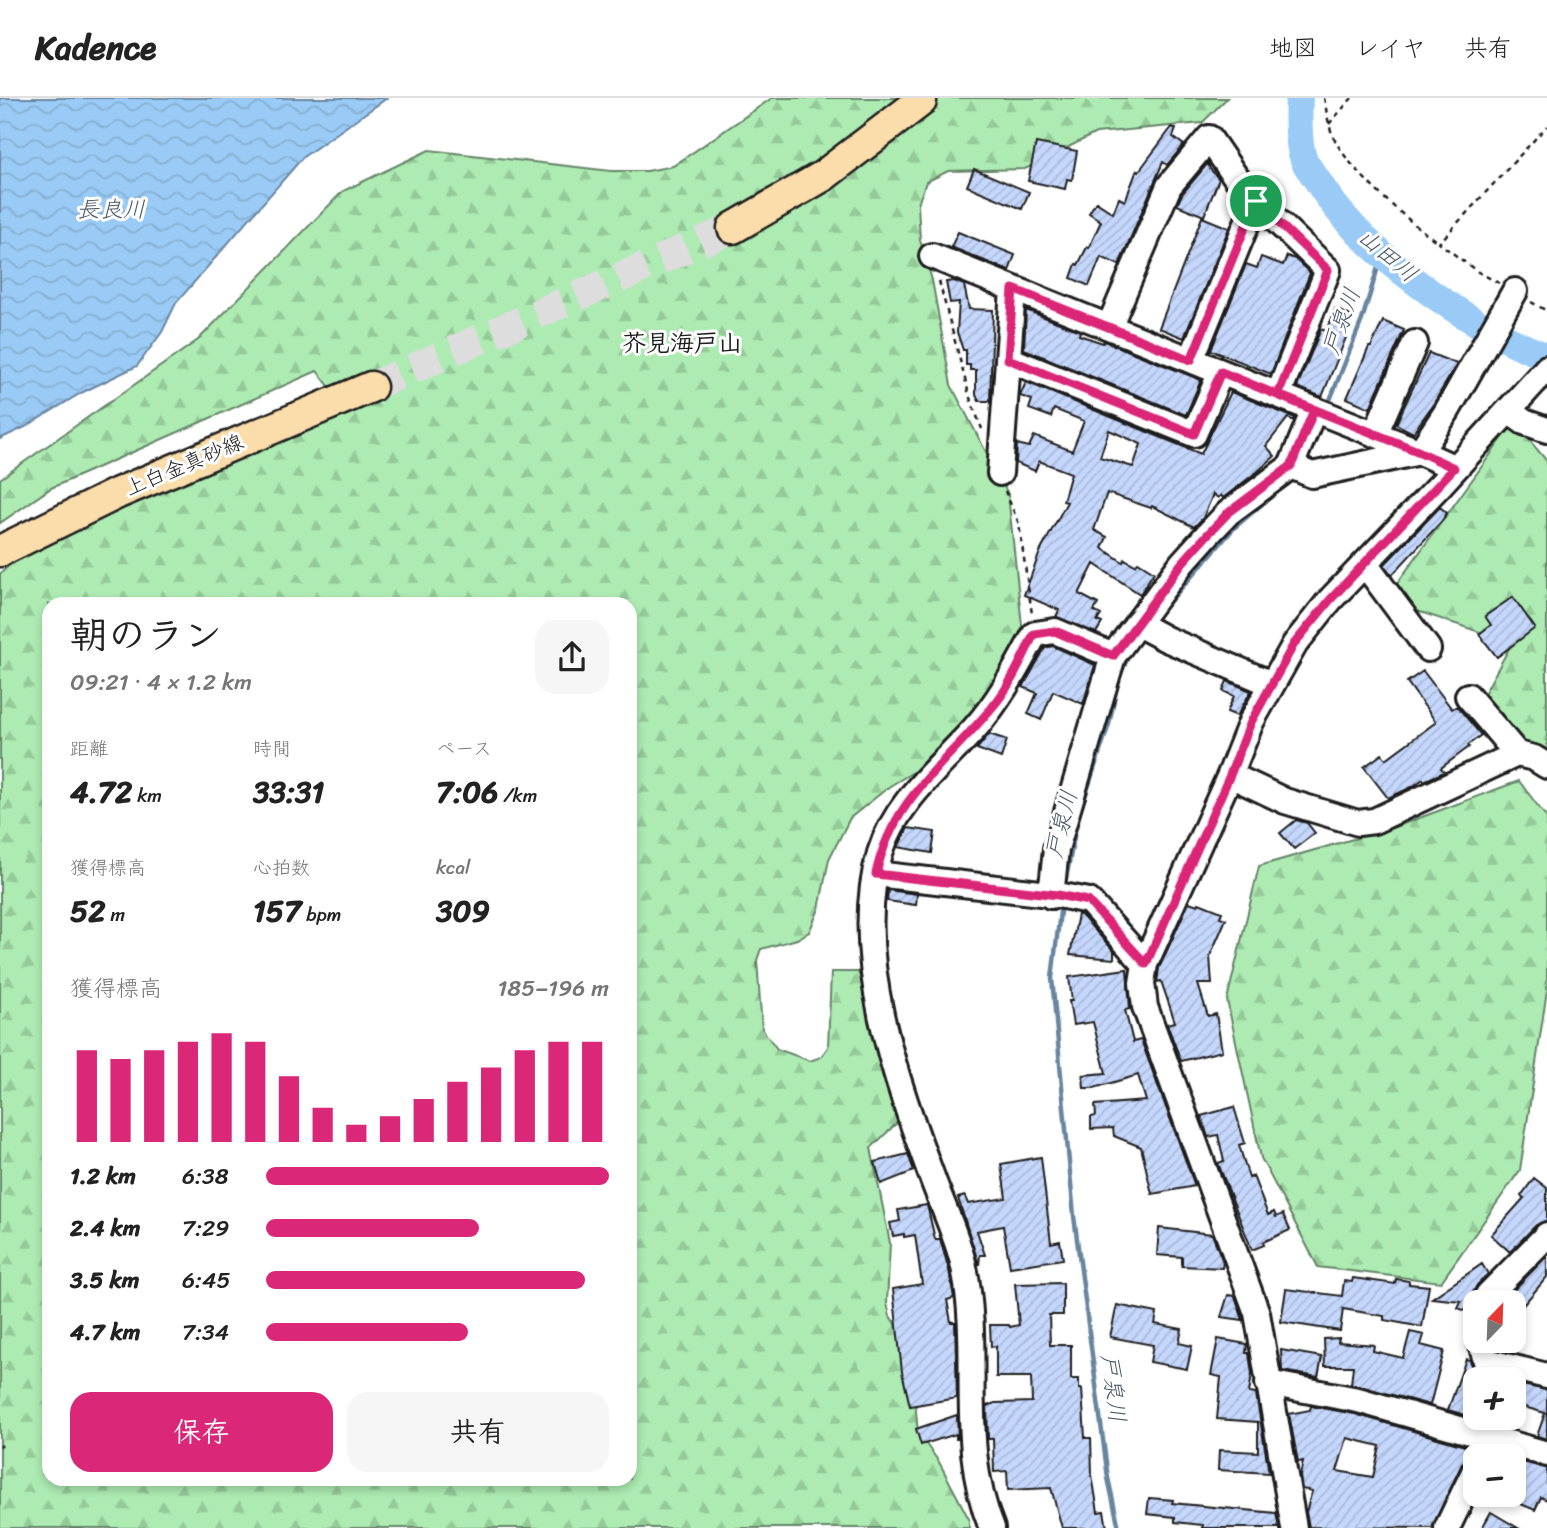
<!DOCTYPE html>
<html lang="ja">
<meta charset="utf-8">
<style>
:root{--surface:#fff;--page:#f6f6f6;--text:#222;--muted:#767676;--line:#e0e0e0;--accent:#db2777}
body{margin:0;font-family:Sriracha,"Klee One",sans-serif;background:var(--page);color:var(--text);height:100vh;display:flex;flex-direction:column;font-size:26px;white-space:nowrap}
*{box-sizing:border-box;margin:0}
p{font-size:23px;color:var(--muted)}
.icon{flex:none;width:38px;height:38px;fill:none;stroke:currentColor;stroke-width:2;stroke-linecap:round;stroke-linejoin:round}
.map{position:relative;flex:1;overflow:hidden}
.sheet{position:absolute;left:42px;top:499px;width:595px;height:889px;display:flex;flex-direction:column;background:var(--surface);border-radius:21px;box-shadow:0 4px 10px #0003}
.sheet>*{flex:none}
.needle{width:46px;rotate:23deg}
.tools{position:absolute;left:1463px;top:1192px;display:grid;gap:14px}
.tools a{display:grid;place-items:center;width:63px;height:63px;border-radius:14px;background:var(--surface);box-shadow:0 4px 10px #0003;font-size:35px}
.pin{position:absolute;display:grid;place-items:center;width:60px;height:60px;color:#fff;margin:-30px;border:4px solid #fff;border-radius:50%;box-shadow:0 2px 7px #0007}
.round{display:grid;place-items:center;flex:none;width:74px;height:74px;border-radius:21px;background:var(--page)}
.overview{display:flex;align-items:center;justify-content:space-between;height:119px;padding:0 28px}
h1{font-size:38px;font-weight:700;line-height:52px}
.figures{display:grid;grid-template-columns:repeat(3,1fr);gap:10px;height:119px;padding:7px 28px}
.figures div{display:grid;align-content:center}
.figures b{font-size:30px;font-weight:700}
.figures small{font-size:19px;font-weight:400}
.figures p{font-size:19px}
.chart{height:196px;padding:14px 28px}
.chart p{display:flex;justify-content:space-between}
.chart svg{width:100%;height:126px;margin-top:7px;stroke:var(--accent);stroke-width:6}
.button{display:flex;gap:14px;margin-top:auto;padding:14px 28px}
.button a{flex:1;height:80px;border-radius:21px;background:var(--accent);color:#fff;font-size:28px;font-weight:700;line-height:80px;text-align:center}
.button a+a{background:var(--page);color:var(--text)}
ul{padding:0 28px;list-style:none;font-size:23px}
li{display:grid;grid-template-columns:112px 84px 1fr;align-items:center;height:52px}
li i{height:18px;border-radius:9px;background:var(--accent)}
header{display:flex;align-items:center;gap:42px;box-sizing:border-box;height:98px;padding:0 35px;background:var(--surface);border-bottom:2px solid var(--line)}
header strong{font-size:33px}
nav{display:flex;gap:38px;margin-inline-start:auto;font-size:24px}
.map>svg:first-child{display:block}
.forest{fill:url(#forest-firs);stroke:#648467;stroke-width:2;fill-rule:evenodd}
.water{fill:url(#water-waves);stroke:#68859f;stroke-width:2}
.lines{fill:none;stroke-linecap:round;stroke-linejoin:round}
.stream{stroke:#68859f;stroke-width:4.5}
.river{stroke:#9acbf6;stroke-width:28}
.building{fill:url(#building-hatch);stroke:#1c1c1c;stroke-width:2;fill-rule:evenodd}
.major-tunnel{stroke:#ddd;stroke-width:30;stroke-dasharray:30 15;stroke-linecap:butt}
.minor-casing{stroke:#1c1c1c;stroke-width:30}
.major-casing{stroke:#1c1c1c;stroke-width:35}
.path{stroke:#1c1c1c;stroke-width:2.5;stroke-dasharray:5 5;stroke-linecap:butt}
.minor{stroke:#fff;stroke-width:24}
.major{stroke:#fbddab;stroke-width:30}
.route-casing{stroke:#fff;stroke-width:14}
.route{stroke:#db2777;stroke-width:9}
.labels{text-anchor:middle;stroke-width:6;stroke-linejoin:round;paint-order:stroke}
.street-label{font-size:21px;fill:#1c1c1c;stroke:#fff}
.water-label{font-size:23px;font-style:italic;fill:#485968;stroke:#fff}
.quarter-label{font-size:24px;font-weight:bold;fill:#1c1c1c;stroke:#fff}
</style>
<header>
<strong>Kadence</strong>
<nav><a>地図</a><a>レイヤ</a><a>共有</a></nav>
</header>
<div class="map">
<svg width="1547" height="1430" viewBox="0 0 1547 1430">
<defs>
<pattern id="forest-firs" width="22" height="20" patternUnits="userSpaceOnUse" patternTransform="scale(1.75)"><rect width="22" height="20" fill="#adebb2"/><path d="M5 1l3.5 6h-7zM16 11l3.5 6h-7z" fill="#94c998"/></pattern>
<pattern id="water-waves" width="16" height="10" patternUnits="userSpaceOnUse" patternTransform="scale(1.75)"><rect width="16" height="10" fill="#9acbf6"/><path d="M0 5q4-4 8 0t8 0" fill="none" stroke="#84aed2"/></pattern>
<pattern id="building-hatch" width="6" height="6" patternUnits="userSpaceOnUse" patternTransform="scale(1.75)"><rect width="6" height="6" fill="#c5d7fd"/><path d="M-1 1l2-2M0 6l6-6M5 7l2-2" fill="none" stroke="#a9b8d8"/></pattern>
</defs>
<rect width="100%" height="100%" fill="#fff"/>
<filter id="ink" filterUnits="userSpaceOnUse"><feTurbulence type="fractalNoise" baseFrequency=".0143" numOctaves="2"/><feDisplacementMap in="SourceGraphic" scale="14" xChannelSelector="R" yChannelSelector="G"/><feConvolveMatrix kernelMatrix="1 2 1 2 8 2 1 2 1" color-interpolation-filters="sRGB"/></filter>
<g filter="url(#ink)">
<path class="forest" d="M772 0H1227L1202 25 1096 35 1025 71 948 73 926 84 918 106 920 142 932 182 951 287 1008 396 1024 546 945 655 890 688 850 720 829 761 819 811 809 834 797 841 761 851 757 862 762 931 777 951 810 963 821 959 828 949 831 874H858L907 1015 871 1050 890 1145 887 1205 890 1218 910 1249 918 1335 939 1364 969 1421V1430H0V476L15 462 207 370 336 297 317 273 51 390 0 425V381L198 242 343 93 429 52 611 73H647L673 68ZM49 506H630V1381H49Z
M1514 324 1547 363V674L1480 603 1512 545 1385 502Z
M1519 683 1547 720V892L1520 1072 1441 1184 1318 1169 1261 1060 1227 902 1259 768 1395 729Z"/>
<path class="water" d="M0 0H387L303 59 176 205 162 234 137 268 81 295 25 329 0 341Z"/>
<g class="lines">
<path class="stream" d="M1328 307 1362 222 1382 156
M1163 511 1234 430 1281 390
M1064 791 1077 723 1109 626 1118 583 1130 554
M1061 806 1052 880 1074 1118 1108 1380 1119 1430"/>
<path class="river" d="M1299 0C1298 14 1298 46 1303 59 1305 67 1312 74 1317 82 1361 155 1468 228 1547 259"/>
</g>
<path class="building" d="M1172 29 1176 31 1173 39 1184 47 1167 67 1163 64 1119 167 1101 159 1089 188 1071 180 1076 166 1078 167 1087 149 1089 150 1101 123 1089 115 1096 104 1113 115 1119 100 1125 103 1137 72 1139 73Z
M1036 45 1077 53 1072 82 1067 81 1065 91 1028 83Z
M1208 65 1210 71 1219 81 1204 118 1177 107 1182 96Z
M974 71 1029 94 1022 111 967 88Z
M1202 119 1229 130 1184 240 1159 230Z
M958 134 1015 157 1009 173 951 149Z
M1287 158 1295 161 1310 175 1271 276 1211 252 1246 166 1257 170 1261 159 1283 167Z
M954 183 964 187 969 211 993 212 990 303H979L976 297V272H970V267H966V252H963L957 234 959 204 950 205 946 184Z
M1335 211 1353 219 1345 236 1347 237 1322 299 1297 289 1321 231 1326 233Z
M1026 212 1080 233 1079 237 1103 245 1104 243 1201 282 1186 317 1024 251Z
M1383 223 1404 232 1370 310 1347 300 1369 249H1371Z
M1429 255 1457 266 1434 305 1413 335 1396 326Z
M1026 284 1201 356 1231 294 1295 320 1294 323 1288 320 1266 348 1275 358 1257 374 1223 400 1221 397 1218 400 1213 396 1203 420 1194 429 1152 408 1151 410 1107 395 1094 432 1107 439 1102 450 1123 464 1125 461 1135 467 1138 464 1154 474 1140 496 1094 466 1079 496 1098 506 1094 513 1101 517 1097 523 1102 525 1096 535 1056 519 1059 512 1024 497 1040 454 1067 404 1063 403 1071 375 1039 363 1035 373 1016 365 1017 346 1029 349 1034 338 1072 353 1084 323 1054 311 1051 319 1029 311 1032 302 1020 298ZM1109 332 1141 346 1133 369 1100 359Z
M1440 409 1447 415 1441 424 1392 477 1384 467Z
M1513 499 1535 530 1497 559 1479 536 1491 527 1485 518Z
M1053 548 1095 567 1083 606 1053 593 1041 622 1028 616 1037 595 1023 589 1045 550Z
M1423 573 1452 611 1457 608 1481 637 1468 647 1469 649 1441 670 1444 674 1424 683 1423 681 1412 689 1388 700 1364 669 1382 656 1386 661 1436 624 1407 584Z
M1227 583 1251 593 1237 618 1227 614 1234 598 1223 593Z
M989 636 1007 642 1001 660 977 651Z
M1296 722 1307 725 1315 735 1294 751 1280 735Z
M908 730 935 734 932 755 898 749Z
M888 792 917 796 916 807 887 803Z
M1189 804 1198 807 1199 805 1222 814 1220 819 1226 821 1210 858 1212 886H1198L1208 918 1216 916 1222 953 1181 963 1167 926 1175 924 1161 883 1157 884 1159 870Z
M1078 816 1081 817 1114 853V861L1070 857Z
M1127 871 1130 911 1125 912 1133 944 1141 942 1195 1088 1152 1096 1141 1049 1114 1038 1113 1030 1091 1031V1019L1096 1018 1095 1007 1146 1003 1138 977 1094 990H1084L1083 977 1106 975 1093 924 1073 927 1069 903H1072L1069 879Z
M1234 1009 1245 1045 1239 1047 1249 1080 1253 1078 1268 1117 1274 1114 1276 1119 1283 1116 1290 1132 1263 1144 1264 1147 1252 1152 1218 1065 1224 1063 1218 1037 1208 1039 1201 1018Z
M908 1056 914 1073 881 1086 875 1064Z
M1041 1059 1051 1145 1060 1143 1063 1161 1010 1169 1003 1128 977 1133 985 1157H980L979 1167 958 1100 965 1098 968 1106 1006 1100 1001 1066Z
M1534 1080 1547 1090V1123L1536 1127 1510 1154 1491 1137 1524 1100 1521 1098Z
M927 1107 935 1141H940L949 1172 954 1200 947 1202 951 1224H955L957 1300 910 1308 902 1274 893 1191 922 1186 915 1137 904 1139V1136L893 1138 890 1125 900 1123 898 1112Z
M1159 1130 1212 1136 1223 1164 1222 1170 1182 1168V1159L1157 1157Z
M1547 1158V1179L1514 1218V1204H1502Z
M1482 1166 1488 1176 1477 1187 1471 1198 1472 1215 1458 1210 1461 1203 1432 1200Z
M1353 1180 1395 1186 1396 1181 1409 1183V1186L1429 1188 1422 1229 1384 1222V1218L1343 1211 1340 1233 1281 1224 1286 1191 1342 1198 1344 1183 1352 1184Z
M1063 1185V1217H1049L1050 1247H1071V1281H1079V1291H1082L1085 1340H1091L1092 1377 1098 1414 1104 1413 1107 1430H1062L1051 1390 1008 1392 1007 1373 994 1374 993 1341H988L987 1308 995 1305 1032 1304 1031 1279H996V1248L991 1249 990 1227H1009L1010 1229 1019 1227 1015 1186Z
M1228 1197 1235 1198 1243 1222 1221 1219Z
M1117 1207 1157 1215 1155 1226 1182 1231 1179 1245 1192 1248 1187 1271 1150 1264 1153 1247 1110 1239Z
M1410 1234 1424 1237 1421 1247 1444 1253 1430 1307 1351 1286 1353 1268H1325L1324 1241 1339 1240 1338 1244 1374 1247 1373 1253 1403 1260Z
M1218 1241 1247 1246 1246 1255H1249L1252 1276 1249 1295 1256 1296 1269 1375 1218 1372 1219 1352 1258 1354V1324L1217 1321 1221 1279 1211 1277Z
M1281 1252 1322 1259 1318 1279 1282 1273Z
M1466 1261 1470 1262 1475 1288V1320L1448 1312Z
M1522 1287 1547 1292V1341L1537 1338 1545 1315 1517 1307Z
M1311 1308 1355 1316 1475 1351 1472 1358 1462 1366 1432 1430 1309 1429 1306 1414 1312 1393 1302 1391 1300 1378 1303 1363 1298 1364 1289 1316 1310 1312ZM1347 1340 1380 1348 1373 1379 1337 1373Z
M957 1317 958 1341H956V1336L921 1347 916 1331Z
M1514 1362 1547 1370V1402L1541 1399 1535 1412 1514 1403Z
M1149 1400 1173 1402 1172 1405 1276 1415 1279 1430H1202L1203 1427 1175 1424V1419L1147 1416Z
M1491 1414 1518 1430H1482Z"/>
<g class="lines">
<path class="major-tunnel" d="M371 289 733 130"/>
<g class="minor-casing">
<path id="minor" d="M932 158 1420 354 1455 370
M1109 229 1169 88 1209 40 1235 78 1256 103 1328 172 1278 297
M1008 261 1194 336 1221 274
M1191 262 1256 103
M1509 313 1524 324 1547 332
M1375 336 1415 245
M1291 368 1312 377 1420 354 1447 313 1515 193
M1000 375 1013 191
M1365 466 1428 551
M1138 526 1166 541 1272 586
M1468 598 1517 656 1534 660 1547 668
M1230 677 1285 703 1358 725 1374 723 1517 656
M876 776 1058 797 1089 803 1145 866
M1051 798 1056 751 1113 558 1182 465 1208 436 1228 415 1291 368 1314 312
M1485 1204 1488 1197 1547 1137
M1480 1242 1486 1263 1488 1281
M1486 1263 1547 1278
M1268 1285 1358 1302 1547 1356
M992 1430C957 1347 982 1255 964 1169 958 1140 942 1107 932 1079 897 984 850 856 880 755 896 703 940 669 975 630 1000 602 1017 569 1035 536L1055 533 1113 558
M1294 1430 1257 1215 1145 909 1142 885 1145 866 1230 677 1251 624 1295 546 1330 502 1441 386 1547 270
M1447 1430 1475 1372"/>
</g>
<g class="major-casing">
<path id="major" d="M733 130 823 78 921 3
M0 453 118 395 371 289"/>
</g>
<path class="path" d="M1324 0C1327 14 1328 29 1335 42 1350 73 1410 125 1439 145
M1329 26 1352 0
M939 183 970 300 982 331
M1499 185 1478 174 1439 145 1547 28
M1531 204 1547 213
M1005 393 1019 426 1032 516
M0 1349 2 1347"/>
<use href="#minor" class="minor"/>
<use href="#major" class="major"/>
</g>
</g>
<g class="lines" filter="url(#ink)">
<g class="route-casing">
<path id="route" d="M1256 103 1191 262 1013 191 1008 261 1194 336 1221 274 1314 312 1291 368 1228 415 1208 436 1182 465 1113 558 1055 533 1034 536C1023 558 1013 583 998 602 951 662 893 697 876 776L1058 797 1088 803 1146 866 1230 677 1251 624 1294 546 1330 502 1454 370 1420 354 1278 297 1328 172 1256 103"/>
</g>
<use href="#route" class="route"/>
</g>
<g class="labels">
<g class="street-label">
<text transform="translate(184 367) rotate(-23)" y="7">上白金真砂線</text>
</g>
<g class="water-label">
<text x="111" y="119">長良川</text>
<text transform="translate(1388 157) rotate(40)" y="8">山田川</text>
<text transform="translate(1341 223) rotate(-70)" y="8">戸泉川</text>
<text transform="translate(1061 726) rotate(-76)" y="8">戸泉川</text>
<text transform="translate(1114 1290) rotate(83)" y="8">戸泉川</text>
</g>
<g class="quarter-label">
<text x="682" y="253">芥見海戸山</text>
</g>
</g>
</svg>
<div class="tools">
<a><svg class="needle" viewBox="-14 -14 28 28"><path d="M0-13l5 13h-10z" fill="#e53935"/><path d="M0 13l5-13h-10z" fill="#767676"/></svg></a>
<a>+</a>
<a>−</a>
</div>
<div class="pin" style="left:1256px;top:103px;background:#1e9e55"><svg class="icon" aria-label="arrive" viewBox="0 0 24 24"><path d="M6 21V4h12l-3 4 3 4H6"/></svg></div>
<section class="sheet">
<div class="overview"><div><h1>朝のラン</h1><p>09:21 · 4 × 1.2 km</p></div><a class="round"><svg class="icon" aria-label="share" viewBox="0 0 24 24"><path d="M12 15V3M7 8l5-5 5 5M5 13v7h14v-7"/></svg></a></div>
<div class="figures">
<div><p>距離</p><b>4.72<small> km</small></b></div>
<div><p>時間</p><b>33:31</b></div>
<div><p>ペース</p><b>7:06<small> /km</small></b></div>
</div>
<div class="figures">
<div><p>獲得標高</p><b>52<small> m</small></b></div>
<div><p>心拍数</p><b>157<small> bpm</small></b></div>
<div><p>kcal</p><b>309</b></div>
</div>
<div class="chart"><p><span>獲得標高</span>185–196 m</p>
<svg viewBox="0 0 160 44" preserveAspectRatio="none"><path d="M5 44V12M15 44V15M25 44V12M35 44V9M45 44V6M55 44V9M65 44V21M75 44V32M85 44V38M95 44V35M105 44V29M115 44V23M125 44V18M135 44V12M145 44V9M155 44V9"/></svg>
</div>
<ul>
<li><b>1.2 km</b>6:38<i style="width:100%"></i></li>
<li><b>2.4 km</b>7:29<i style="width:62%"></i></li>
<li><b>3.5 km</b>6:45<i style="width:93%"></i></li>
<li><b>4.7 km</b>7:34<i style="width:59%"></i></li>
</ul>
<div class="button"><a>保存</a><a>共有</a></div>
</section>
</div>
